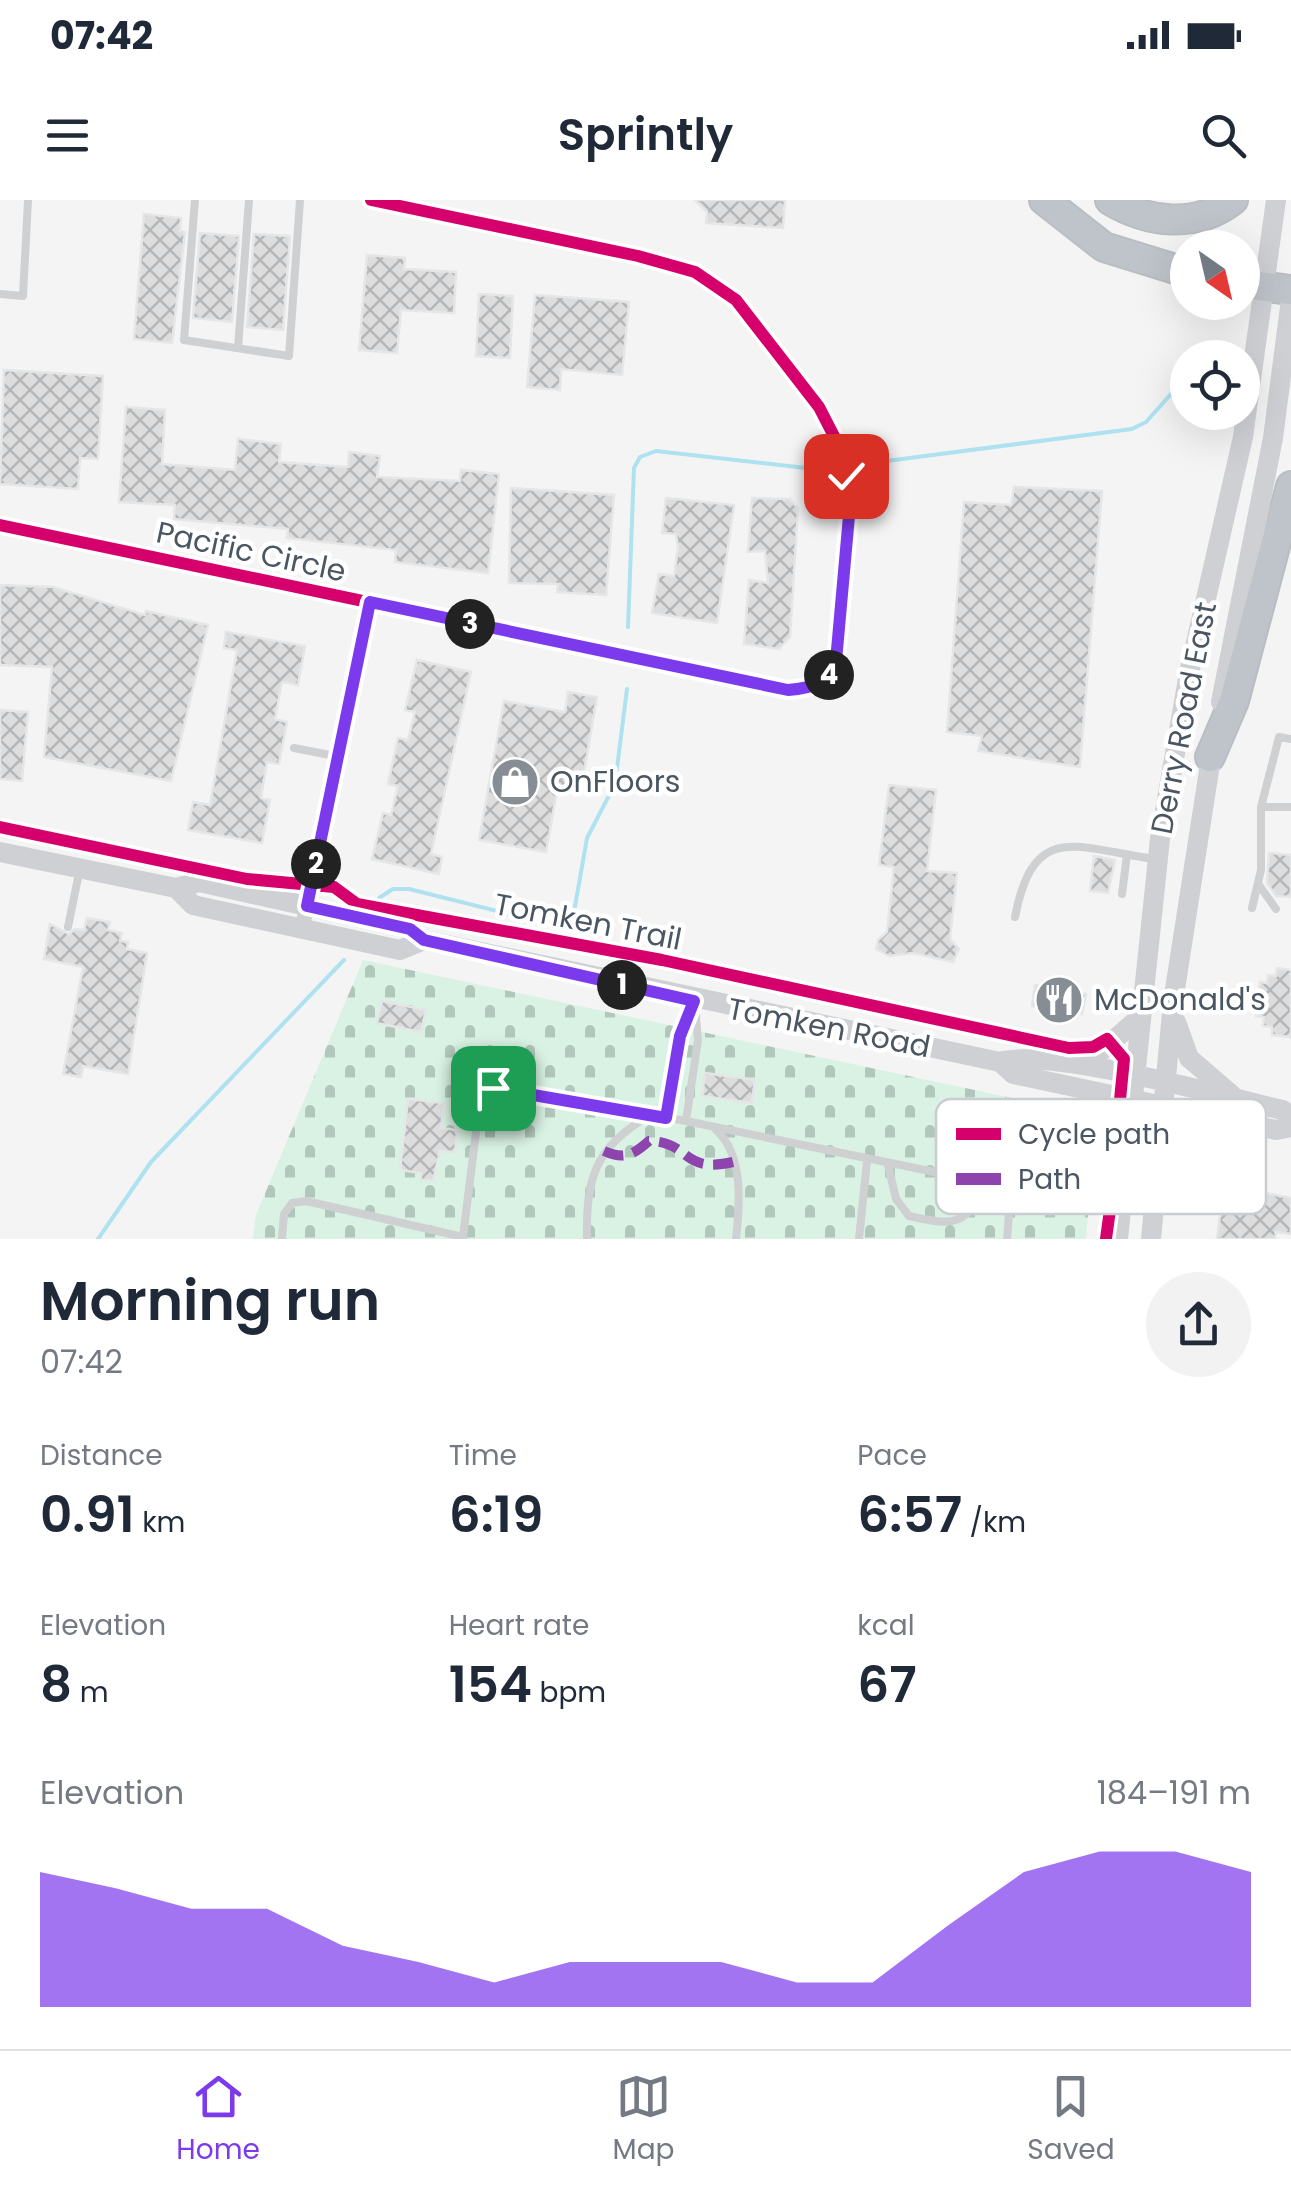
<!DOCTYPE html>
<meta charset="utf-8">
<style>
:root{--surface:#fff;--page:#f2f2f3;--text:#1f2937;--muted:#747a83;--line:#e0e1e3;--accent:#7c3aed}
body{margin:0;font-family:Poppins,sans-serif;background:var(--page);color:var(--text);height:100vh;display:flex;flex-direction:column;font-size:38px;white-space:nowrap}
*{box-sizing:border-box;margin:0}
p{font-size:32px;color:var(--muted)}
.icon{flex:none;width:55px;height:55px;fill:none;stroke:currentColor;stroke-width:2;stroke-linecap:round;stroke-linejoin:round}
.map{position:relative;height:1039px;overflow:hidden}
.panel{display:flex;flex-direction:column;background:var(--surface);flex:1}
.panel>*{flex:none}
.needle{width:65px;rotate:146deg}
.controls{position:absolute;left:1170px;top:30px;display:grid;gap:20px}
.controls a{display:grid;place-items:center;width:90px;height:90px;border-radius:50%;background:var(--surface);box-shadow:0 10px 40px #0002;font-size:50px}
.pin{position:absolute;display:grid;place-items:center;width:85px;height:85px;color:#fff;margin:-42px;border-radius:20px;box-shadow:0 5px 15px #0006}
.km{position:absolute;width:50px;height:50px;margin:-25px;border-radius:50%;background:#222;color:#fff;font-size:28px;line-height:50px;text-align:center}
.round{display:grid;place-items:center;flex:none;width:105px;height:105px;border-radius:52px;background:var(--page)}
.overview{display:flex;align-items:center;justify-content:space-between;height:170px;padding:0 40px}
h1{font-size:55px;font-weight:600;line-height:75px}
.metrics{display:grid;grid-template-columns:repeat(3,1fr);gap:15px;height:170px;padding:10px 40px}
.metrics div{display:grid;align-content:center}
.metrics b{font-size:50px;font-weight:600}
.metrics small{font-size:28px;font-weight:400}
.metrics p{font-size:28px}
.chart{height:280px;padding:20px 40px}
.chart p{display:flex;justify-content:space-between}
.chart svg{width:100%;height:180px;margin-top:10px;fill:var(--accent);opacity:.7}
.status{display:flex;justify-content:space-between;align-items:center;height:70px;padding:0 50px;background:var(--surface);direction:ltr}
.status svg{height:28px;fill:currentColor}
header{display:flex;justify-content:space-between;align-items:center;height:130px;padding:0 40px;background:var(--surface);font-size:45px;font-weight:600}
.menu{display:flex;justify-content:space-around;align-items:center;height:140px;border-top:2px solid var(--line);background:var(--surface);font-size:28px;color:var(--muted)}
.menu a{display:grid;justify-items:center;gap:5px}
.menu .active{color:var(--accent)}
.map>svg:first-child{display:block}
.cemetery{fill:url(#cemetery-stones)}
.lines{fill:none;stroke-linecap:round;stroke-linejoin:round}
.stream{stroke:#aee2f0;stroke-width:4}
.building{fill:url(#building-cross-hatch);stroke:#e5e6e7;stroke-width:2.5}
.highway-casing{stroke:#b9bec3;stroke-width:32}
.lane{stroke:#ced0d2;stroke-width:8}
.street{stroke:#ced0d2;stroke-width:15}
.secondary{stroke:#ced0d4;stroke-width:20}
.highway{stroke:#bec4c9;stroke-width:28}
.quiet{stroke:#8e44ad;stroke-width:10;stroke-dasharray:20 10;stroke-linecap:butt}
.cycleway-casing{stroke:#fff;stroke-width:19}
.cycleway{stroke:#d6006c;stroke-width:12}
.route-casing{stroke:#fff;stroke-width:20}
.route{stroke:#7c3aed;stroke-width:12}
.labels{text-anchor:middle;stroke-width:9;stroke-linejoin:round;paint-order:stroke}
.street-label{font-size:30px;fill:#4a5661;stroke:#fff}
.poi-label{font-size:30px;fill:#4a5661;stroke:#fff;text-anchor:start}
.key{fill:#fff;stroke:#c9ccd0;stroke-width:2.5}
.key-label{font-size:28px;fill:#4a5661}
</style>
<div class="status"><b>07:42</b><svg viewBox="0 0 49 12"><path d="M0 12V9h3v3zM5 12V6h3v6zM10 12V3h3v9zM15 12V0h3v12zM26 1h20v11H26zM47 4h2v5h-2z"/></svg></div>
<header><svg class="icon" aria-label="menu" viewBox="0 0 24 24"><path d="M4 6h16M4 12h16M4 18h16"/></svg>Sprintly<svg class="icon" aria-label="search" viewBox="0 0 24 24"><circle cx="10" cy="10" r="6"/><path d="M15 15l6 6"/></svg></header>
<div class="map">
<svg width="1291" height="1039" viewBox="0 0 1291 1039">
<defs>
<pattern id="cemetery-stones" width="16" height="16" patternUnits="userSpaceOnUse" patternTransform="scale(2.5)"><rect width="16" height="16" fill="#d9f2e3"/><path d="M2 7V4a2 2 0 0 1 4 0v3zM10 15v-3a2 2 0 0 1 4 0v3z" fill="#b2c7bb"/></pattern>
<pattern id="building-cross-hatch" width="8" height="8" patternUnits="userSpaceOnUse" patternTransform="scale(2.5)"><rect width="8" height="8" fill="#ddddde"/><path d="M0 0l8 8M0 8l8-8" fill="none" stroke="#b5b6b7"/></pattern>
</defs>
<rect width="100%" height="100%" fill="#f4f4f4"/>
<path class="cemetery" d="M363 760 1050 906C1109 930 1089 987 1086 1039H253L256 1015Z"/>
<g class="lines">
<path class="stream" d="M879 262 1132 229 1146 222 1188 175
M628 427 634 268 640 257 656 251 815 269
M379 698 393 689H409L533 720 553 721 574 712 587 638 615 584 627 489
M98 1039 151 962 344 760"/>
</g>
<path class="building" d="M695 0H785L783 28 706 23 707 12Z
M144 14 181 18 180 31 185 32 172 143 134 139Z
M200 33 239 36 232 122 193 118Z
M254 34 290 36 283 130 247 127Z
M367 55 405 58 404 69 456 72 454 113 401 110 397 153 359 150Z
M479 94 513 96 510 158 476 156Z
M535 95 629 102 622 175 561 169 560 190 527 187Z
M4 170 103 176 98 259 80 258 78 289 0 284Z
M126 207 165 210 162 264 235 270 238 239 281 244 279 262 348 267 349 252 380 256 377 277 460 281 461 270 499 274 488 373 395 362 396 350 287 338 288 329 174 319 175 305 119 302Z
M1014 287 1102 291 1080 567 978 551 982 536 947 532 964 302 1011 305Z
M511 288 614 295 606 395 557 392 558 384 509 383Z
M666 298 734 305 717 423 652 413 659 374 674 376 678 347 676 334 662 333Z
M752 298 790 299 798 309 790 437 779 449 744 444 749 380 768 383 765 351 748 352Z
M0 385 53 387 145 415 146 411 208 425 171 581 44 557 52 467 0 465Z
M226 432 305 446 298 485 282 482 275 519 287 522 279 564 267 562 261 598 270 600 262 643 188 630 193 602 210 605 237 450 224 448Z
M417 460 471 472 431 654 442 657 439 674 372 659 383 613 391 615 398 586 388 584 398 538 408 540 415 512 405 510Z
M568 492 597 497 581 590 558 585 546 652 479 640 504 501 565 512Z
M0 510 28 512 22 581 0 579Z
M889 585 936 590 927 671 957 673 950 739 959 749 953 762 913 753 889 756 876 749 878 740 887 732 894 667 879 665Z
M1269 653 1291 655V697L1276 696 1267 683Z
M1094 656 1115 660 1108 693 1090 691Z
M87 718 110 722 108 730 122 733 120 741 128 742 127 749 147 753 128 874 83 866 81 877 63 874 83 767 44 759 50 724 69 734 75 729 84 730Z
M1277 768 1291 770V837L1272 835V827L1263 826 1264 817 1256 816 1260 782 1267 783 1268 775 1276 776Z
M1035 785 1086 794 1082 814 1032 806Z
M382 801 426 810 421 832 377 823Z
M705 873 755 880 752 903 702 896Z
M408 899 444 903 441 928 457 930 455 952 440 951 433 981 421 980V973L400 970Z
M1235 987 1291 998V1034L1276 1032 1275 1039H1217L1222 999Z"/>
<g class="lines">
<g class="highway-casing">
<path id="highway" d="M1044 0 1104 47 1188 73
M1110 0C1148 23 1196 29 1233 0
M1242 84 1291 90
M1210 557 1234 501 1291 286"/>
</g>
<path class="lane" d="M195 0 184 140 289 156 300 0
M0 94 23 96 28 0
M238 148 249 0
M294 548 335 556
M1261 607H1291
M1259 685 1276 709
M1122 694 1127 655
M1252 708 1261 670V607L1279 537 1291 539
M1015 717C1034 620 1076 648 1154 659
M68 727 80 668
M665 918 680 836 694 801
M686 921 698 840 695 806
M715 929C744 954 740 1004 736 1039
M888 965 896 999 909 1016C954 1026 965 1027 987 983
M282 1039 284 1014 292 1003 306 1001 463 1037 480 900 493 887 686 921 998 985 1010 1000 1007 1039
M587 1039C586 977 595 947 650 915
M859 1039 867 961"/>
<path class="street" d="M0 325 788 490C813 488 825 484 836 461L849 315 837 242 819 207 736 100 695 72 638 56 371 0
M302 729 370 403"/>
<path class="secondary" d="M1221 502 1273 238 1291 99
M0 652 176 688 199 682 410 729 424 740 1000 862C1050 847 1225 897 1283 910L1291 919
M176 688 193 705 400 750 424 740
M1176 822 1189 858 1232 895
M1000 862 1013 874 1276 930 1291 927
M1068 863 1100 852 1139 818
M1086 891 1126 948
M1159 974 1190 938 1218 918
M1118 1039 1160 639 1189 473 1243 237 1276 0
M1151 1039 1173 802 1213 545"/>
<use href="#highway" class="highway"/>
<path class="quiet" d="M604 951C624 960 633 955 649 941 692 942 680 974 733 962"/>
<g class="cycleway-casing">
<path id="cycleway" d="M0 325 788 490C813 488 825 484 836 461L849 315 837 242 819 207 736 100 695 72 638 56 371 0
M0 627 247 679 334 687 357 704 662 760 1069 848 1093 847 1107 839 1124 859 1119 910 1099 923C1121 960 1111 999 1106 1039"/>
</g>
<use href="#cycleway" class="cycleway"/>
</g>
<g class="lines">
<g class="route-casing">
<path id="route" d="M493 888 666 918 680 836 694 801 424 740 410 729 307 706 370 402 788 490C813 488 825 484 836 461L849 316 846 276"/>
</g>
<use href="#route" class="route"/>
</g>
<defs>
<g id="shop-disc" transform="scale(2.5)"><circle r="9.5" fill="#868d94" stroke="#fff"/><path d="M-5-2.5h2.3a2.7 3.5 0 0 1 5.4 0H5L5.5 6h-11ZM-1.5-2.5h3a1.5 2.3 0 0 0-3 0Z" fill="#fff"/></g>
<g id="restaurant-disc" transform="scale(2.5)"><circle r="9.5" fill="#868d94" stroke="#fff"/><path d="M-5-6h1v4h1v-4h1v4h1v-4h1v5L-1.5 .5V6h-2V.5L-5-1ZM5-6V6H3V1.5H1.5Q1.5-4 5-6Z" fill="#fff"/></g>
</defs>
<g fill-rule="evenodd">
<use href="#shop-disc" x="515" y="582"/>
<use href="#restaurant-disc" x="1059" y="800"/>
</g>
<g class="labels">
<g class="street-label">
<text transform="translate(251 352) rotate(12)" y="10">Pacific Circle</text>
<text transform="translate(1184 518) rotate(-79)" y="10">Derry Road East</text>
<text transform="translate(588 722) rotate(11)" y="10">Tomken Trail</text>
<text transform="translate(829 828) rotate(11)" y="10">Tomken Road</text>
</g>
<g class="poi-label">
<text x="550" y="592">OnFloors</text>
<text x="1094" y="810">McDonald's</text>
</g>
</g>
<rect x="936" y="899" width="330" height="115" rx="15" class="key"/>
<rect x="956" y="928" width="45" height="12" fill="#d6006c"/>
<rect x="956" y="973" width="45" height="12" fill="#8e44ad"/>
<g class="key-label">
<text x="1018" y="944">Cycle path</text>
<text x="1018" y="989">Path</text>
</g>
</svg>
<div class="controls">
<a><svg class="needle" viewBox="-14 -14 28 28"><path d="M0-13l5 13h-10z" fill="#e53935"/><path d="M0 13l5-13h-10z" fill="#747a83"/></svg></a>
<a><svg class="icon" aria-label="locate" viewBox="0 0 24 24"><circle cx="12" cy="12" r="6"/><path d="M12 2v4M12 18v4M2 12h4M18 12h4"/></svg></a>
</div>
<div class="pin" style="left:493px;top:888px;background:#1e9e55"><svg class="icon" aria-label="arrive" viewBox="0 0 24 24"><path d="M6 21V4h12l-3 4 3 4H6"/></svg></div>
<div class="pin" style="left:846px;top:276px;background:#d93025"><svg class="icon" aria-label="check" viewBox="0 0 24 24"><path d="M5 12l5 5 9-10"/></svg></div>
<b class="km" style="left:622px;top:785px">1</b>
<b class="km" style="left:316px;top:664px">2</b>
<b class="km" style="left:470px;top:424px">3</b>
<b class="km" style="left:829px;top:475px">4</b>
</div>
<section class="panel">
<div class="overview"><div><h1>Morning run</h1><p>07:42</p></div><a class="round"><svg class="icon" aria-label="share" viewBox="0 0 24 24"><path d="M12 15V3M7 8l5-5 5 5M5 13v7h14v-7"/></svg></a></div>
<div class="metrics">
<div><p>Distance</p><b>0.91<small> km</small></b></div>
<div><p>Time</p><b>6:19</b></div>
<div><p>Pace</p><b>6:57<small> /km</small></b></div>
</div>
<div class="metrics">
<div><p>Elevation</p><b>8<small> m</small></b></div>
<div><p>Heart rate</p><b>154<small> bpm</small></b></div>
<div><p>kcal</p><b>67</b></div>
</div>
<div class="chart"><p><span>Elevation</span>184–191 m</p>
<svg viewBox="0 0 160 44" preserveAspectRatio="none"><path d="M0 44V11L10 15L20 20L30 20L40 29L50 33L60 38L70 33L80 33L90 33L100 38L110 38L120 24L130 11L140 6L150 6L160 11V44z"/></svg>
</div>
</section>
<nav class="menu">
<a class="active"><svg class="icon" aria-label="home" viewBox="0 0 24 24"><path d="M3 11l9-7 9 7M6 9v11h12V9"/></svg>Home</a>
<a><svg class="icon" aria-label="map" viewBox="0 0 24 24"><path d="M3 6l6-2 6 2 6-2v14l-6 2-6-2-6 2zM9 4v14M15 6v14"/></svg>Map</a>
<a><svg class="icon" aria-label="saved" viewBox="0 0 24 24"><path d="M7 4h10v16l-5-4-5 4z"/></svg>Saved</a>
</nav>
